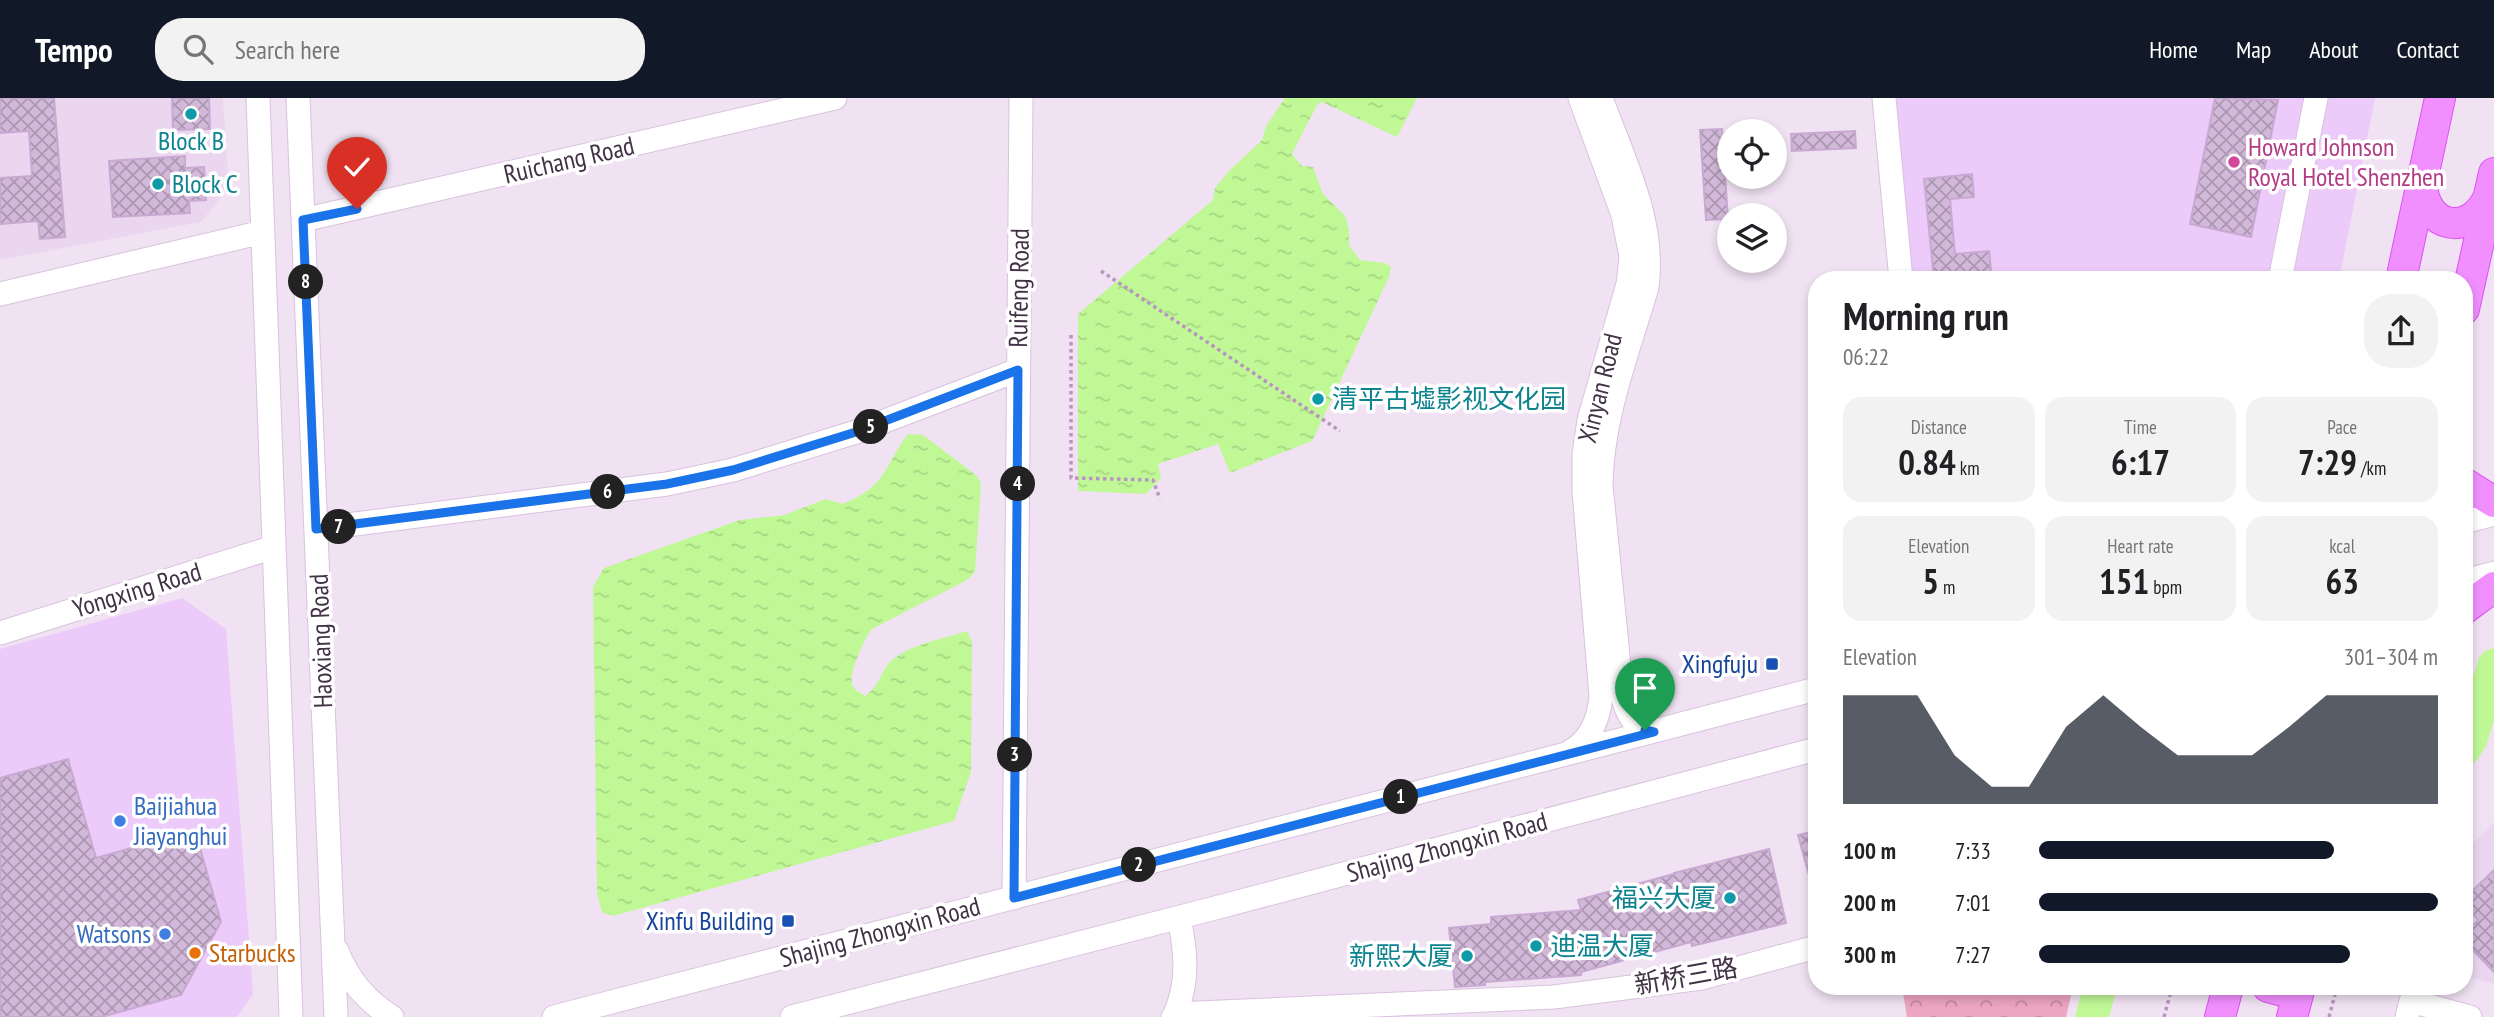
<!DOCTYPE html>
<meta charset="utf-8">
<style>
:root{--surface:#fff;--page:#f2f2f2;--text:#202124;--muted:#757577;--accent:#111827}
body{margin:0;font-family:"PT Sans Narrow","Noto Sans SC",sans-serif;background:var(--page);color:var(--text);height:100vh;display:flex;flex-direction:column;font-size:26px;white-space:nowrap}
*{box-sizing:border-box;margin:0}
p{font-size:23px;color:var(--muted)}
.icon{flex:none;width:38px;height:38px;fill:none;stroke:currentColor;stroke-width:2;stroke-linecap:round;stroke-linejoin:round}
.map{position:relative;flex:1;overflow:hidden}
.panel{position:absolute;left:1808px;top:173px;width:665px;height:724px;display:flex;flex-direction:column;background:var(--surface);border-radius:28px;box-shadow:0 4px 10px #0003}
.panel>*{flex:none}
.controls{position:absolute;left:1717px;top:21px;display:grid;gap:14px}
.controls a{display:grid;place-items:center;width:70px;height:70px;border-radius:50%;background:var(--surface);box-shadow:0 4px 10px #0003;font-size:35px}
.pin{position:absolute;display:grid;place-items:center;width:60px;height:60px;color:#fff;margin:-72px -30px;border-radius:50% 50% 50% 0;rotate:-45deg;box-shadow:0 0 7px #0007}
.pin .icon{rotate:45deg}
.km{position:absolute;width:35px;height:35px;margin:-18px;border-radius:50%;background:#222;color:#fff;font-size:19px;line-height:35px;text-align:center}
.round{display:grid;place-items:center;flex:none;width:74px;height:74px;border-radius:28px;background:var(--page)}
.headline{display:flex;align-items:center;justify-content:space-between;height:119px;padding:0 35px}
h1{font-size:38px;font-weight:700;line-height:52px}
.figures{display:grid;grid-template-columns:repeat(3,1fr);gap:10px;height:119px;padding:7px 35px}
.figures div{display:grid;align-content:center;border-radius:18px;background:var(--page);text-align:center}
.figures b{font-size:35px;font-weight:700}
.figures small{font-size:19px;font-weight:400}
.figures p{font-size:19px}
.chart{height:196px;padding:14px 35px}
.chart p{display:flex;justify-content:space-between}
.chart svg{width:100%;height:126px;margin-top:7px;fill:var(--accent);opacity:.7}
ul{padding:0 35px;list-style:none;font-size:23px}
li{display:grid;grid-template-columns:112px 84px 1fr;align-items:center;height:52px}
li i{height:18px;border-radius:9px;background:var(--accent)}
header{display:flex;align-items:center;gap:42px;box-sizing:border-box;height:98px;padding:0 35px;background:var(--accent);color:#fff}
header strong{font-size:33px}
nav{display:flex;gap:38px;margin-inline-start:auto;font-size:24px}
.search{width:490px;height:63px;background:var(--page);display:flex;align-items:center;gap:18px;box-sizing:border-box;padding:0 24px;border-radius:28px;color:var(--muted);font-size:26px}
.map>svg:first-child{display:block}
.residential{fill:#ebd6ef}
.commercial{fill:#eccaf9}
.forest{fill:url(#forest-crowns)}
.water{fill:url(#water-ripples)}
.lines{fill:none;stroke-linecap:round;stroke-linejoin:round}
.river{stroke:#c0f896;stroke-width:33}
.building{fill:url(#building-cross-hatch);stroke:#c8a9d2;stroke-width:2}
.minor-casing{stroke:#d9c1de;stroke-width:25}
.major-casing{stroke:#db52f1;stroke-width:32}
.path{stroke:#ba93c3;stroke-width:3.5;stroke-dasharray:3.5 3.5;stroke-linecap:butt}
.minor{stroke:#fff;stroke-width:23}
.major{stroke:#f18fff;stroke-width:30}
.route-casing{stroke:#fff;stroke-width:14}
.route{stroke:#1a73e8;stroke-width:9}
.culture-dot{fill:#0f9aa8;stroke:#fff;stroke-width:2.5}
.hotel-dot{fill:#d1479c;stroke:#fff;stroke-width:2.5}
.transit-dot{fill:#1a4fb4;stroke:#fff;stroke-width:2.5}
.shop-dot{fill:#3f7fe0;stroke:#fff;stroke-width:2.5}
.food-dot{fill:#e8710a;stroke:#fff;stroke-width:2.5}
.labels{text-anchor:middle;stroke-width:7;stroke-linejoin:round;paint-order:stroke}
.culture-label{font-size:26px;fill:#0d838f;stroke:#fff;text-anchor:start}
.hotel-label{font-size:26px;fill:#b23c85;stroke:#fff;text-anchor:start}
.street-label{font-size:26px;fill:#413245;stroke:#fff}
.transit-label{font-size:26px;fill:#164399;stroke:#fff;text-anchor:end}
.shop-label{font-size:26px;fill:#366cbe;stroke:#fff;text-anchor:start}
.food-label{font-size:26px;fill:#c56008;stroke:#fff;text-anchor:start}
</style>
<header>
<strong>Tempo</strong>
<div class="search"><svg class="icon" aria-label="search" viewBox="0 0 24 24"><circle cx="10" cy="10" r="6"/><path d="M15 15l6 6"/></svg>Search here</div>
<nav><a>Home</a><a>Map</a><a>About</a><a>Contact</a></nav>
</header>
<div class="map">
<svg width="2494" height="919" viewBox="0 0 2494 919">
<defs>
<pattern id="forest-crowns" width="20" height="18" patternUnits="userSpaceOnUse" patternTransform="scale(1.75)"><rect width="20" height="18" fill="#eda5c1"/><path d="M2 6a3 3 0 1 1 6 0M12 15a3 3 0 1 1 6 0" fill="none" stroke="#c2879f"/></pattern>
<pattern id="water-ripples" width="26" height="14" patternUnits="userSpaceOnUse" patternTransform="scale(1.75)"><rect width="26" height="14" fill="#c0f896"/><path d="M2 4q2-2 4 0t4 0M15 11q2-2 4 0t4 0" fill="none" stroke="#a6d583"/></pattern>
<pattern id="building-cross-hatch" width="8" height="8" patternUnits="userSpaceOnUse" patternTransform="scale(1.75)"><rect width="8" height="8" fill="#d2b9d9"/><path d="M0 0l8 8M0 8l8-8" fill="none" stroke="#ac97b2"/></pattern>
</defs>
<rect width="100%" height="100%" fill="#f1e2f3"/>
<path class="residential" d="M0 0H223L229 89 201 124 0 162Z
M2494 725V886L2464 878V754Z"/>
<path class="commercial" d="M1873 0H2375L2339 182H1891Z
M182 500 226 531 253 896 237 919H0V551Z"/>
<path class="forest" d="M1902 889H2073L2066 919H1907Z"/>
<path class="water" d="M1285 0H1417L1397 39 1322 4 1317 7 1292 56 1302 68 1313 69 1323 96 1345 118 1349 131V147L1360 162 1385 165 1391 169 1389 179 1312 343 1230 375 1218 346 1158 366 1161 380 1146 396 1078 393V216L1213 102 1215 90 1229 73 1262 42 1266 28Z
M908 336 923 337 976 377 981 385 975 474 967 482 872 531C865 539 849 575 852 586 854 593 860 594 865 598 880 588 880 574 891 563 910 546 943 541 967 533L972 543 971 674 954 723 613 818 602 814 597 796 593 489 604 470 740 422 784 417 826 401 843 406C853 401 865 396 873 388 888 374 895 352 908 336Z"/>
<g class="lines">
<path class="river" d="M2464 652 2471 641 2494 567
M2092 919 2100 889"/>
</g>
<path class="building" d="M0 0H54L65 139 40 141 38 123 0 126V80L32 78 29 33 0 35Z
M172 0H209L210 31 173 32Z
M2215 0 2278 2 2251 139 2190 126Z
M1722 31 1728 121 1706 122 1700 32Z
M1855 33 1856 50 1792 53 1791 36Z
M185 58V70L204 69 206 102 189 103 190 115 113 119 109 63Z
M1972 76 1974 99 1950 101 1955 156 1989 153 1992 182H1934L1924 81Z
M68 661 96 760 195 732 221 824 181 897 101 919H0V680Z
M1816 733V787L1812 788 1798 737Z
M1769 751 1786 825 1692 848 1691 844 1581 874V877L1485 884V887L1455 889 1449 830 1491 826V819L1581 812 1578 802 1674 776V775Z
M2494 772V874L2464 843V835L2478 822 2464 807V801Z"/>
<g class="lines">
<g class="minor-casing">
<path id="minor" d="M258 0 291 919
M298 0 336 919
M1601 0C1623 61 1656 123 1647 189 1628 254 1602 319 1601 387L1622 597C1627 617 1634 630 1654 633
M1884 0 1901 182
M303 122 835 0
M2280 182 2316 0
M0 196 263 134
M2464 424 2494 416
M316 431 667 386 733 372 856 334 1018 272
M2464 483 2494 475
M0 535 274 449
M1571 653C1591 642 1599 619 1601 598L1584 393V356L1589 322 1628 186 1631 159 1623 117 1580 0
M1014 800 1021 0
M337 853C348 881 366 903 392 919
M1175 916C1189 884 1186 853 1179 820
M554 919 1816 591
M792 919 1219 809 1816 651
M1173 919 1175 916 1554 899 1702 880 1816 849
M2407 919 2411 903 2470 919"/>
</g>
<g class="major-casing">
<path id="major" d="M2422 86C2424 131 2471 140 2489 98
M2401 182 2440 0
M2464 211 2494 75
M2464 385 2494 404
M2464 511 2494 489
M2268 889 2298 897
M2220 919 2228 889
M2292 919 2300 889"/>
</g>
<path class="path" d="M1101 173 1340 333
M1071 237V380L1153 382 1160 401
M2164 919 2172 889
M2329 919 2337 889"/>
<use href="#minor" class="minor"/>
<use href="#major" class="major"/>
</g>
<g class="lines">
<g class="route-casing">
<path id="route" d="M357 111 303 122 316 431 667 386 733 372 856 334 1018 272 1014 800 1654 634 1645 632"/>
</g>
<use href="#route" class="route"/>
</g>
<g class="culture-dot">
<circle cx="191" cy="16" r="7"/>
<circle cx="158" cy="86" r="7"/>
<circle cx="1318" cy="301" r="7"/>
<circle cx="1730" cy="800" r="7"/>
<circle cx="1536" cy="848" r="7"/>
<circle cx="1467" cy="858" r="7"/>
</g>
<circle class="hotel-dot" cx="2234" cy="64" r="7"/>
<g class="transit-dot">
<rect x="1765" y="559" width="14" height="14" rx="3.5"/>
<rect x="781" y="816" width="14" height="14" rx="3.5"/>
</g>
<g class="shop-dot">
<circle cx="120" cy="723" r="7"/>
<circle cx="165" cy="836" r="7"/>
</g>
<circle class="food-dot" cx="195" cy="855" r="7"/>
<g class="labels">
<g class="culture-label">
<text x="191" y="52" text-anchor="middle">Block B</text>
<text x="172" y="95">Block C</text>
<text x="1332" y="310">清平古墟影视文化园</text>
<text x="1716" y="809" text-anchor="end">福兴大厦</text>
<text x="1550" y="857">迪温大厦</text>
<text x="1453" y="867" text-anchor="end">新熙大厦</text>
</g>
<g class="hotel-label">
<text x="2248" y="58">Howard Johnson<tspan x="2248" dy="30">Royal Hotel Shenzhen</tspan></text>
</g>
<g class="street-label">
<text transform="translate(569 62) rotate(-13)" y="9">Ruichang Road</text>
<text transform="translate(1019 190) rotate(-89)" y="9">Ruifeng Road</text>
<text transform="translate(1600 290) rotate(-76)" y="9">Xinyan Road</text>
<text transform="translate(137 492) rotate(-17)" y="9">Yongxing Road</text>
<text transform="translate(321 543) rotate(-92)" y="9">Haoxiang Road</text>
<text transform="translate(1447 749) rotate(-15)" y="9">Shajing Zhongxin Road</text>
<text transform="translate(880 834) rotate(-15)" y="9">Shajing Zhongxin Road</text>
<text transform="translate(1686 878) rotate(-10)" y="9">新桥三路</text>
</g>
<g class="transit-label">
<text x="1758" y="575">Xingfuju</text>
<text x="774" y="832">Xinfu Building</text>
</g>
<g class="shop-label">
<text x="134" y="717">Baijiahua<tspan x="134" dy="30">Jiayanghui</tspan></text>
<text x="151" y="845" text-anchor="end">Watsons</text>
</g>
<g class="food-label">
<text x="209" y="864">Starbucks</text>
</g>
</g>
</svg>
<div class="controls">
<a><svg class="icon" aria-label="locate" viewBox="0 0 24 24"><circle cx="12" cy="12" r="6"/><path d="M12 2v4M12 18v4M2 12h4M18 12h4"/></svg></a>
<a><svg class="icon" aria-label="layers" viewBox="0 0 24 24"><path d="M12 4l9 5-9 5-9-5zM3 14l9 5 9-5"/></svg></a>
</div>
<div class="pin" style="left:1645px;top:632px;background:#1e9e55"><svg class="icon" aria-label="arrive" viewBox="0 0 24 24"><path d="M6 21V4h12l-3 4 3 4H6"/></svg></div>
<div class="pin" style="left:357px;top:111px;background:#d93025"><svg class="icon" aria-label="check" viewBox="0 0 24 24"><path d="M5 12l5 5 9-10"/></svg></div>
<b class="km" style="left:1401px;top:699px">1</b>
<b class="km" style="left:1139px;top:767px">2</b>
<b class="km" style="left:1015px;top:657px">3</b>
<b class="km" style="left:1018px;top:386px">4</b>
<b class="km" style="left:871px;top:329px">5</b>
<b class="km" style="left:608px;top:394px">6</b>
<b class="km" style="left:339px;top:429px">7</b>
<b class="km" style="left:306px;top:184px">8</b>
<section class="panel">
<div class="headline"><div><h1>Morning run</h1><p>06:22</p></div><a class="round"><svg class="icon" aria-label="share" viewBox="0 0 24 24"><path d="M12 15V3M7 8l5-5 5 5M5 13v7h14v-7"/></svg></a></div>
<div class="figures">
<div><p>Distance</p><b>0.84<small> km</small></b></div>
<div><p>Time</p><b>6:17</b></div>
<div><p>Pace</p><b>7:29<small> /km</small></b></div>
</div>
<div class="figures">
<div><p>Elevation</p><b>5<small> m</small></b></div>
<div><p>Heart rate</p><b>151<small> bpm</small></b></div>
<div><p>kcal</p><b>63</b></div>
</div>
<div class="chart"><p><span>Elevation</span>301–304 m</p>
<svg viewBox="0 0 160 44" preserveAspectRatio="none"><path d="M0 44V6L10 6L20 6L30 27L40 38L50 38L60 17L70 6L80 17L90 27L100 27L110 27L120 17L130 6L140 6L150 6L160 6V44z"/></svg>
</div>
<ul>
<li><b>100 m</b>7:33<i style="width:74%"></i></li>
<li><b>200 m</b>7:01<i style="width:100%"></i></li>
<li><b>300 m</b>7:27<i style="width:78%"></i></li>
</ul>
</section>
</div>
